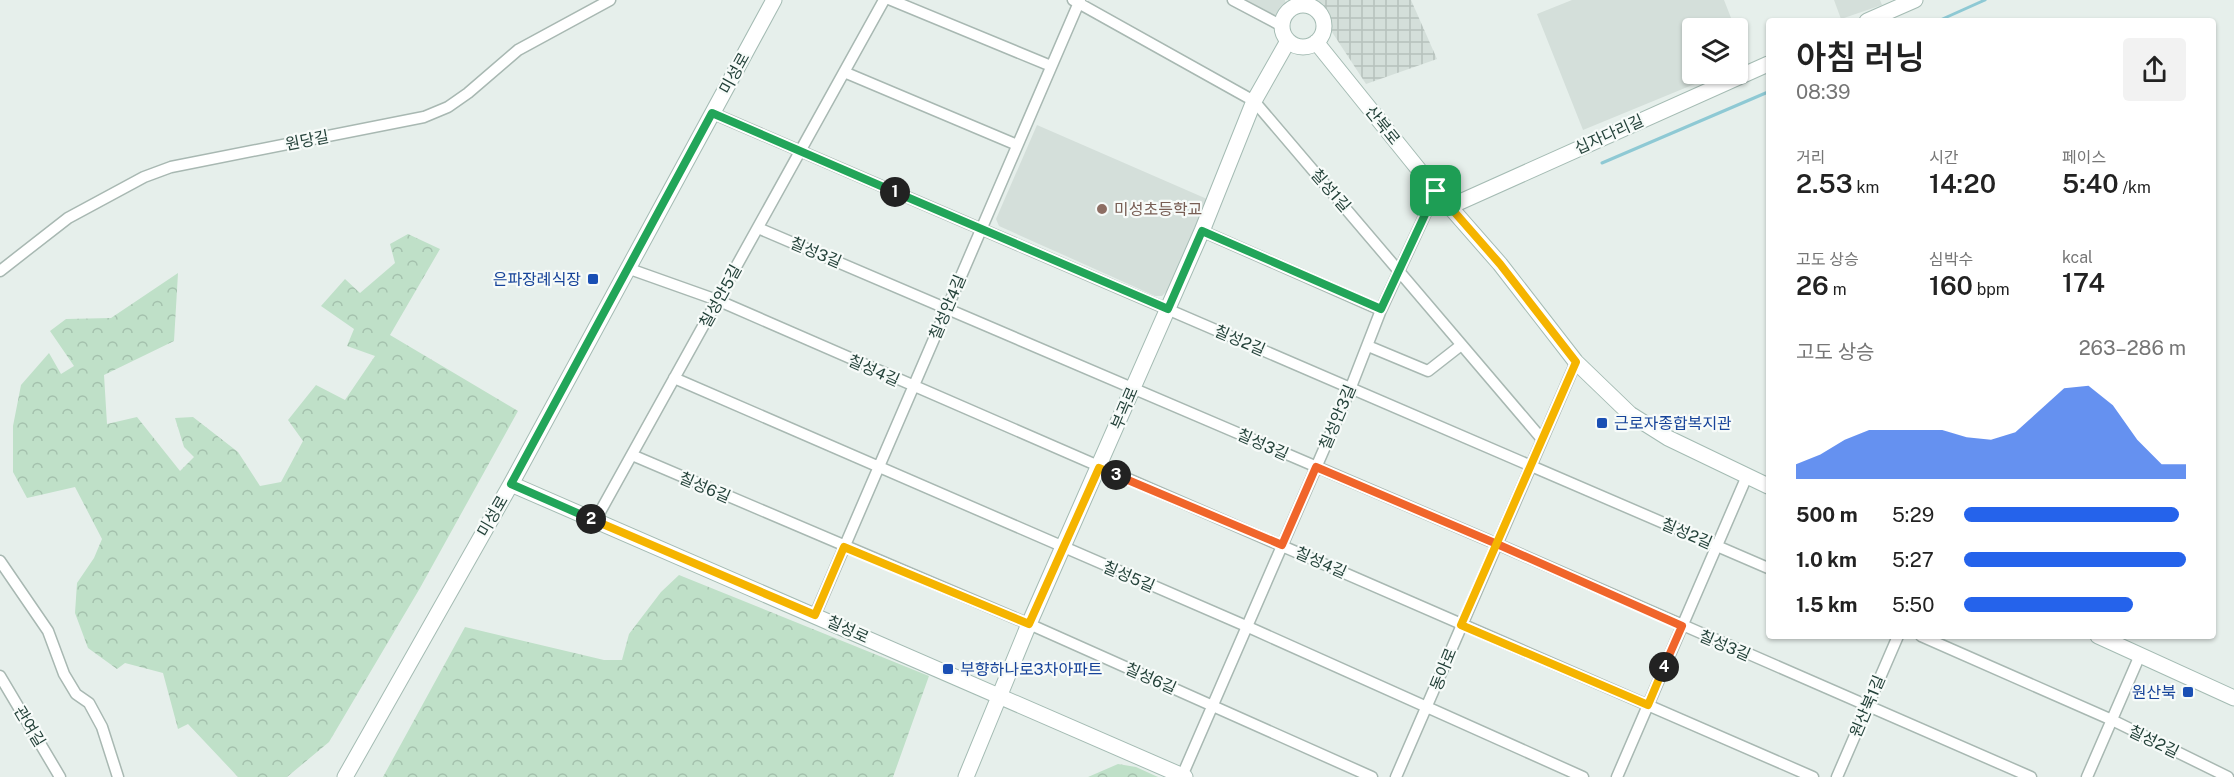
<!DOCTYPE html>
<html lang="ko">
<meta charset="utf-8">
<style>
:root{--surface:#fff;--page:#f2f2f2;--text:#222;--muted:#767676;--accent:#2563eb}
body{margin:0;font-family:"Public Sans","Noto Sans KR",sans-serif;background:var(--page);color:var(--text);height:100vh;display:flex;flex-direction:column;font-size:22px;white-space:nowrap}
*{box-sizing:border-box;margin:0}
p{font-size:20px;color:var(--muted)}
.icon{flex:none;width:33px;height:33px;fill:none;stroke:currentColor;stroke-width:2;stroke-linecap:round;stroke-linejoin:round}
.map{position:relative;flex:1;overflow:hidden}
.sheet{position:absolute;left:1766px;top:18px;width:450px;height:621px;display:flex;flex-direction:column;background:var(--surface);border-radius:6px;box-shadow:0 2px 4px #0004}
.sheet>*{flex:none}
.fabs{position:absolute;left:1682px;top:18px;display:grid;gap:12px}
.fabs a{display:grid;place-items:center;width:66px;height:66px;border-radius:6px;background:var(--surface);box-shadow:0 2px 4px #0004;font-size:30px}
.pin{position:absolute;display:grid;place-items:center;width:51px;height:51px;color:#fff;margin:-26px;border-radius:12px;box-shadow:0 3px 9px #0006}
.km{position:absolute;width:30px;height:30px;margin:-15px;border-radius:50%;background:#222;color:#fff;font-size:16px;line-height:30px;text-align:center}
.round{display:grid;place-items:center;flex:none;width:63px;height:63px;border-radius:6px;background:var(--page)}
.overview{display:flex;align-items:center;justify-content:space-between;height:102px;padding:0 30px}
h1{font-size:33px;font-weight:600;line-height:45px}
.figures{display:grid;grid-template-columns:repeat(3,1fr);gap:9px;height:102px;padding:6px 30px}
.figures div{display:grid;align-content:center}
.figures b{font-size:26px;font-weight:600}
.figures small{font-size:16px;font-weight:400}
.figures p{font-size:16px}
.chart{height:168px;padding:12px 30px}
.chart p{display:flex;justify-content:space-between}
.chart svg{width:100%;height:108px;margin-top:6px;fill:var(--accent);opacity:.7}
ul{padding:0 30px;list-style:none;font-size:20px}
li{display:grid;grid-template-columns:96px 72px 1fr;align-items:center;height:45px}
li i{height:15px;border-radius:8px;background:var(--accent)}
.map>svg:first-child{display:block}
.built{fill:#d4dfda}
.industrial{fill:url(#industrial-grid)}
.forest{fill:url(#forest-crowns)}
.lines{fill:none;stroke-linecap:round;stroke-linejoin:round}
.stream{stroke:#8ec9d4;stroke-width:3}
.street-casing{stroke:#a8b8b2;stroke-width:13}
.secondary-casing{stroke:#a4bbb3;stroke-width:17}
.street{stroke:#fff;stroke-width:10}
.secondary{stroke:#fff;stroke-width:15}
.split-1-casing{stroke:#fff;stroke-width:12}
.split-2-casing{stroke:#fff;stroke-width:12}
.split-3-casing{stroke:#fff;stroke-width:12}
.split-4-casing{stroke:#fff;stroke-width:12}
.split-5-casing{stroke:#fff;stroke-width:12}
.split-1{stroke:#22a559;stroke-width:8}
.split-2{stroke:#22a559;stroke-width:8}
.split-3{stroke:#f5b400;stroke-width:8}
.split-4{stroke:#f0652b;stroke-width:8}
.split-5{stroke:#f5b400;stroke-width:8}
.education-dot{fill:#8d6e63;stroke:#f7fbf9;stroke-width:2}
.transit-dot{fill:#1a4fb4;stroke:#f7fbf9;stroke-width:2}
.labels{text-anchor:middle;stroke-width:4.5;stroke-linejoin:round;paint-order:stroke}
.street-label{font-size:16px;fill:#24423a;stroke:#f7fbf9}
.education-label{font-size:16px;fill:#785e54;stroke:#f7fbf9;text-anchor:start}
.transit-label{font-size:16px;fill:#164399;stroke:#f7fbf9;text-anchor:end}
</style>
<div class="map">
<svg width="2234" height="777" viewBox="0 0 2234 777">
<defs>
<pattern id="industrial-grid" width="8" height="8" patternUnits="userSpaceOnUse" patternTransform="scale(1.5)"><rect width="8" height="8" fill="#d4dfda"/><path d="M0 4h8M4 0v8" fill="none" stroke="#b6c1bc"/></pattern>
<pattern id="forest-crowns" width="20" height="18" patternUnits="userSpaceOnUse" patternTransform="scale(1.5)"><rect width="20" height="18" fill="#bfe0c8"/><path d="M2 6a3 3 0 1 1 6 0M12 15a3 3 0 1 1 6 0" fill="none" stroke="#a4c1ad"/></pattern>
</defs>
<rect width="100%" height="100%" fill="#e6efeb"/>
<path class="built" d="M1246 0H1285L1286 8 1278 17Z
M1572 0H1724L1735 28H1692V74H1719L1583 130 1537 14Z
M1834 0H1880L1882 5 1841 19Z
M1037 125 1207 199 1168 290 1162 296H1155L999 226 996 219Z"/>
<path class="industrial" d="M1311 0H1411L1437 59 1366 84Z"/>
<path class="forest" d="M408 234 440 249 390 335 518 411 420 588 329 742 287 777H238L188 724 178 729 163 673 125 663 117 669 88 648 75 613 77 583 94 558 102 539 75 487 27 498 13 472V426L21 385 49 353 61 374 74 366 50 331 66 319 111 318 178 273 174 341 104 375 107 424 137 417 180 471 194 457 184 447 175 418 193 417 238 452 260 486 281 482 303 441 288 420 316 385 345 400 375 356 347 346 354 329 321 306 345 279 360 293 395 263 390 244Z
M679 575 929 676 893 777H383L465 627 604 660H622L629 634 661 592Z
M1118 764 1136 767 1158 777H1088Z"/>
<g class="lines">
<path class="stream" d="M1938 21 1985 0
M1602 163 1768 92"/>
<g class="street-casing">
<path id="street" d="M891 0 1051 66
M1073 0 1254 101 1541 438
M1233 0 1282 26
M844 72 1017 145
M712 113 1768 568
M758 228 1497 544 2031 777
M1202 231 1381 310
M627 268 717 300 1813 777
M0 271 68 218 144 177 171 167 424 117 448 107 468 93 518 50 610 0
M1368 346 1428 371 1460 346
M674 378 1246 626 1583 777
M632 455 1029 624 1372 777
M595 521 884 0
M0 561 48 631 64 674 76 694 89 703 102 727 118 777
M815 615 1080 0
M1921 636 2112 720 2228 777
M0 676 60 777
M1182 776 1351 387 1381 310 1436 191
M1396 777 1576 362
M1617 777 1747 476
M1837 777 1898 636
M2087 777 2140 655"/>
</g>
<g class="secondary-casing">
<path id="secondary" d="M1282 26a21 21 0 1 1 42 0a21 21 0 1 1-42 0Z
M1867 21 1915 0
M1316 42 1436 191 1500 264 1576 362 1630 414 1668 438 1768 486
M1451 206 1768 64
M511 484 1185 777
M2098 636 2234 698
M345 777 511 484 774 0
M966 777 1029 624 1202 231 1254 101 1288 41"/>
</g>
<use href="#street" class="street"/>
<use href="#secondary" class="secondary"/>
</g>
<g class="lines">
<g class="split-1-casing">
<path id="split-1" d="M895 192 1168 309 1202 231 1381 309 1436 191"/>
</g>
<g class="split-2-casing">
<path id="split-2" d="M591 519 511 484 712 113 895 192"/>
</g>
<g class="split-3-casing">
<path id="split-3" d="M591 519 815 615 844 547 1029 624 1099 468 1116 475"/>
</g>
<g class="split-4-casing">
<path id="split-4" d="M1116 475 1282 545 1316 467 1497 544 1682 626 1664 667"/>
</g>
<g class="split-5-casing">
<path id="split-5" d="M1436 191 1500 264 1576 362 1461 625 1648 705 1664 667"/>
</g>
<use href="#split-1" class="split-1"/>
<use href="#split-2" class="split-2"/>
<use href="#split-3" class="split-3"/>
<use href="#split-4" class="split-4"/>
<use href="#split-5" class="split-5"/>
</g>
<circle class="education-dot" cx="1102" cy="209" r="6"/>
<g class="transit-dot">
<rect x="587" y="273" width="12" height="12" rx="3"/>
<rect x="1596" y="417" width="12" height="12" rx="3"/>
<rect x="942" y="663" width="12" height="12" rx="3"/>
<rect x="2182" y="686" width="12" height="12" rx="3"/>
</g>
<g class="labels">
<g class="street-label">
<text transform="translate(734 73) rotate(-61)" y="6">미성로</text>
<text transform="translate(1383 125) rotate(51)" y="6">산북로</text>
<text transform="translate(1609 134) rotate(-24)" y="6">십자다리길</text>
<text transform="translate(307 140) rotate(-11)" y="6">원당길</text>
<text transform="translate(1331 190) rotate(49)" y="6">칠성1길</text>
<text transform="translate(816 252) rotate(23)" y="6">칠성3길</text>
<text transform="translate(720 296) rotate(-61)" y="6">칠성안5길</text>
<text transform="translate(947 307) rotate(-67)" y="6">칠성안4길</text>
<text transform="translate(1240 340) rotate(23)" y="6">칠성2길</text>
<text transform="translate(874 370) rotate(24)" y="6">칠성4길</text>
<text transform="translate(1124 408) rotate(-67)" y="6">부곡로</text>
<text transform="translate(1337 417) rotate(-67)" y="6">칠성안3길</text>
<text transform="translate(1263 444) rotate(24)" y="6">칠성3길</text>
<text transform="translate(705 487) rotate(23)" y="6">칠성6길</text>
<text transform="translate(492 516) rotate(-60)" y="6">미성로</text>
<text transform="translate(1687 533) rotate(23)" y="6">칠성2길</text>
<text transform="translate(1321 562) rotate(24)" y="6">칠성4길</text>
<text transform="translate(1129 576) rotate(23)" y="6">칠성5길</text>
<text transform="translate(848 629) rotate(24)" y="6">칠성로</text>
<text transform="translate(1725 645) rotate(23)" y="6">칠성3길</text>
<text transform="translate(1443 669) rotate(-68)" y="6">동아로</text>
<text transform="translate(1151 678) rotate(24)" y="6">칠성6길</text>
<text transform="translate(1867 706) rotate(-67)" y="6">원산북1길</text>
<text transform="translate(30 726) rotate(59)" y="6">관여길</text>
<text transform="translate(2154 741) rotate(26)" y="6">칠성2길</text>
</g>
<g class="education-label">
<text x="1114" y="215">미성초등학교</text>
</g>
<g class="transit-label">
<text x="581" y="285">은파장례식장</text>
<text x="1614" y="429" text-anchor="start">근로자종합복지관</text>
<text x="960" y="675" text-anchor="start">부향하나로3차아파트</text>
<text x="2176" y="698">원산북</text>
</g>
</g>
</svg>
<div class="fabs">
<a><svg class="icon" aria-label="layers" viewBox="0 0 24 24"><path d="M12 4l9 5-9 5-9-5zM3 14l9 5 9-5"/></svg></a>
</div>
<div class="pin" style="left:1436px;top:191px;background:#1e9e55"><svg class="icon" aria-label="arrive" viewBox="0 0 24 24"><path d="M6 21V4h12l-3 4 3 4H6"/></svg></div>
<b class="km" style="left:895px;top:192px">1</b>
<b class="km" style="left:591px;top:519px">2</b>
<b class="km" style="left:1116px;top:475px">3</b>
<b class="km" style="left:1664px;top:667px">4</b>
<section class="sheet">
<div class="overview"><div><h1>아침 러닝</h1><p>08:39</p></div><a class="round"><svg class="icon" aria-label="share" viewBox="0 0 24 24"><path d="M12 15V3M7 8l5-5 5 5M5 13v7h14v-7"/></svg></a></div>
<div class="figures">
<div><p>거리</p><b>2.53<small> km</small></b></div>
<div><p>시간</p><b>14:20</b></div>
<div><p>페이스</p><b>5:40<small> /km</small></b></div>
</div>
<div class="figures">
<div><p>고도 상승</p><b>26<small> m</small></b></div>
<div><p>심박수</p><b>160<small> bpm</small></b></div>
<div><p>kcal</p><b>174</b></div>
</div>
<div class="chart"><p><span>고도 상승</span>263–286 m</p>
<svg viewBox="0 0 160 44" preserveAspectRatio="none"><path d="M0 44V38L10 34L20 28L30 24L40 24L50 24L60 24L70 27L80 28L90 25L100 16L110 7L120 6L130 14L140 28L150 38L160 38V44z"/></svg>
</div>
<ul>
<li><b>500 m</b>5:29<i style="width:97%"></i></li>
<li><b>1.0 km</b>5:27<i style="width:100%"></i></li>
<li><b>1.5 km</b>5:50<i style="width:76%"></i></li>
</ul>
</section>
</div>
